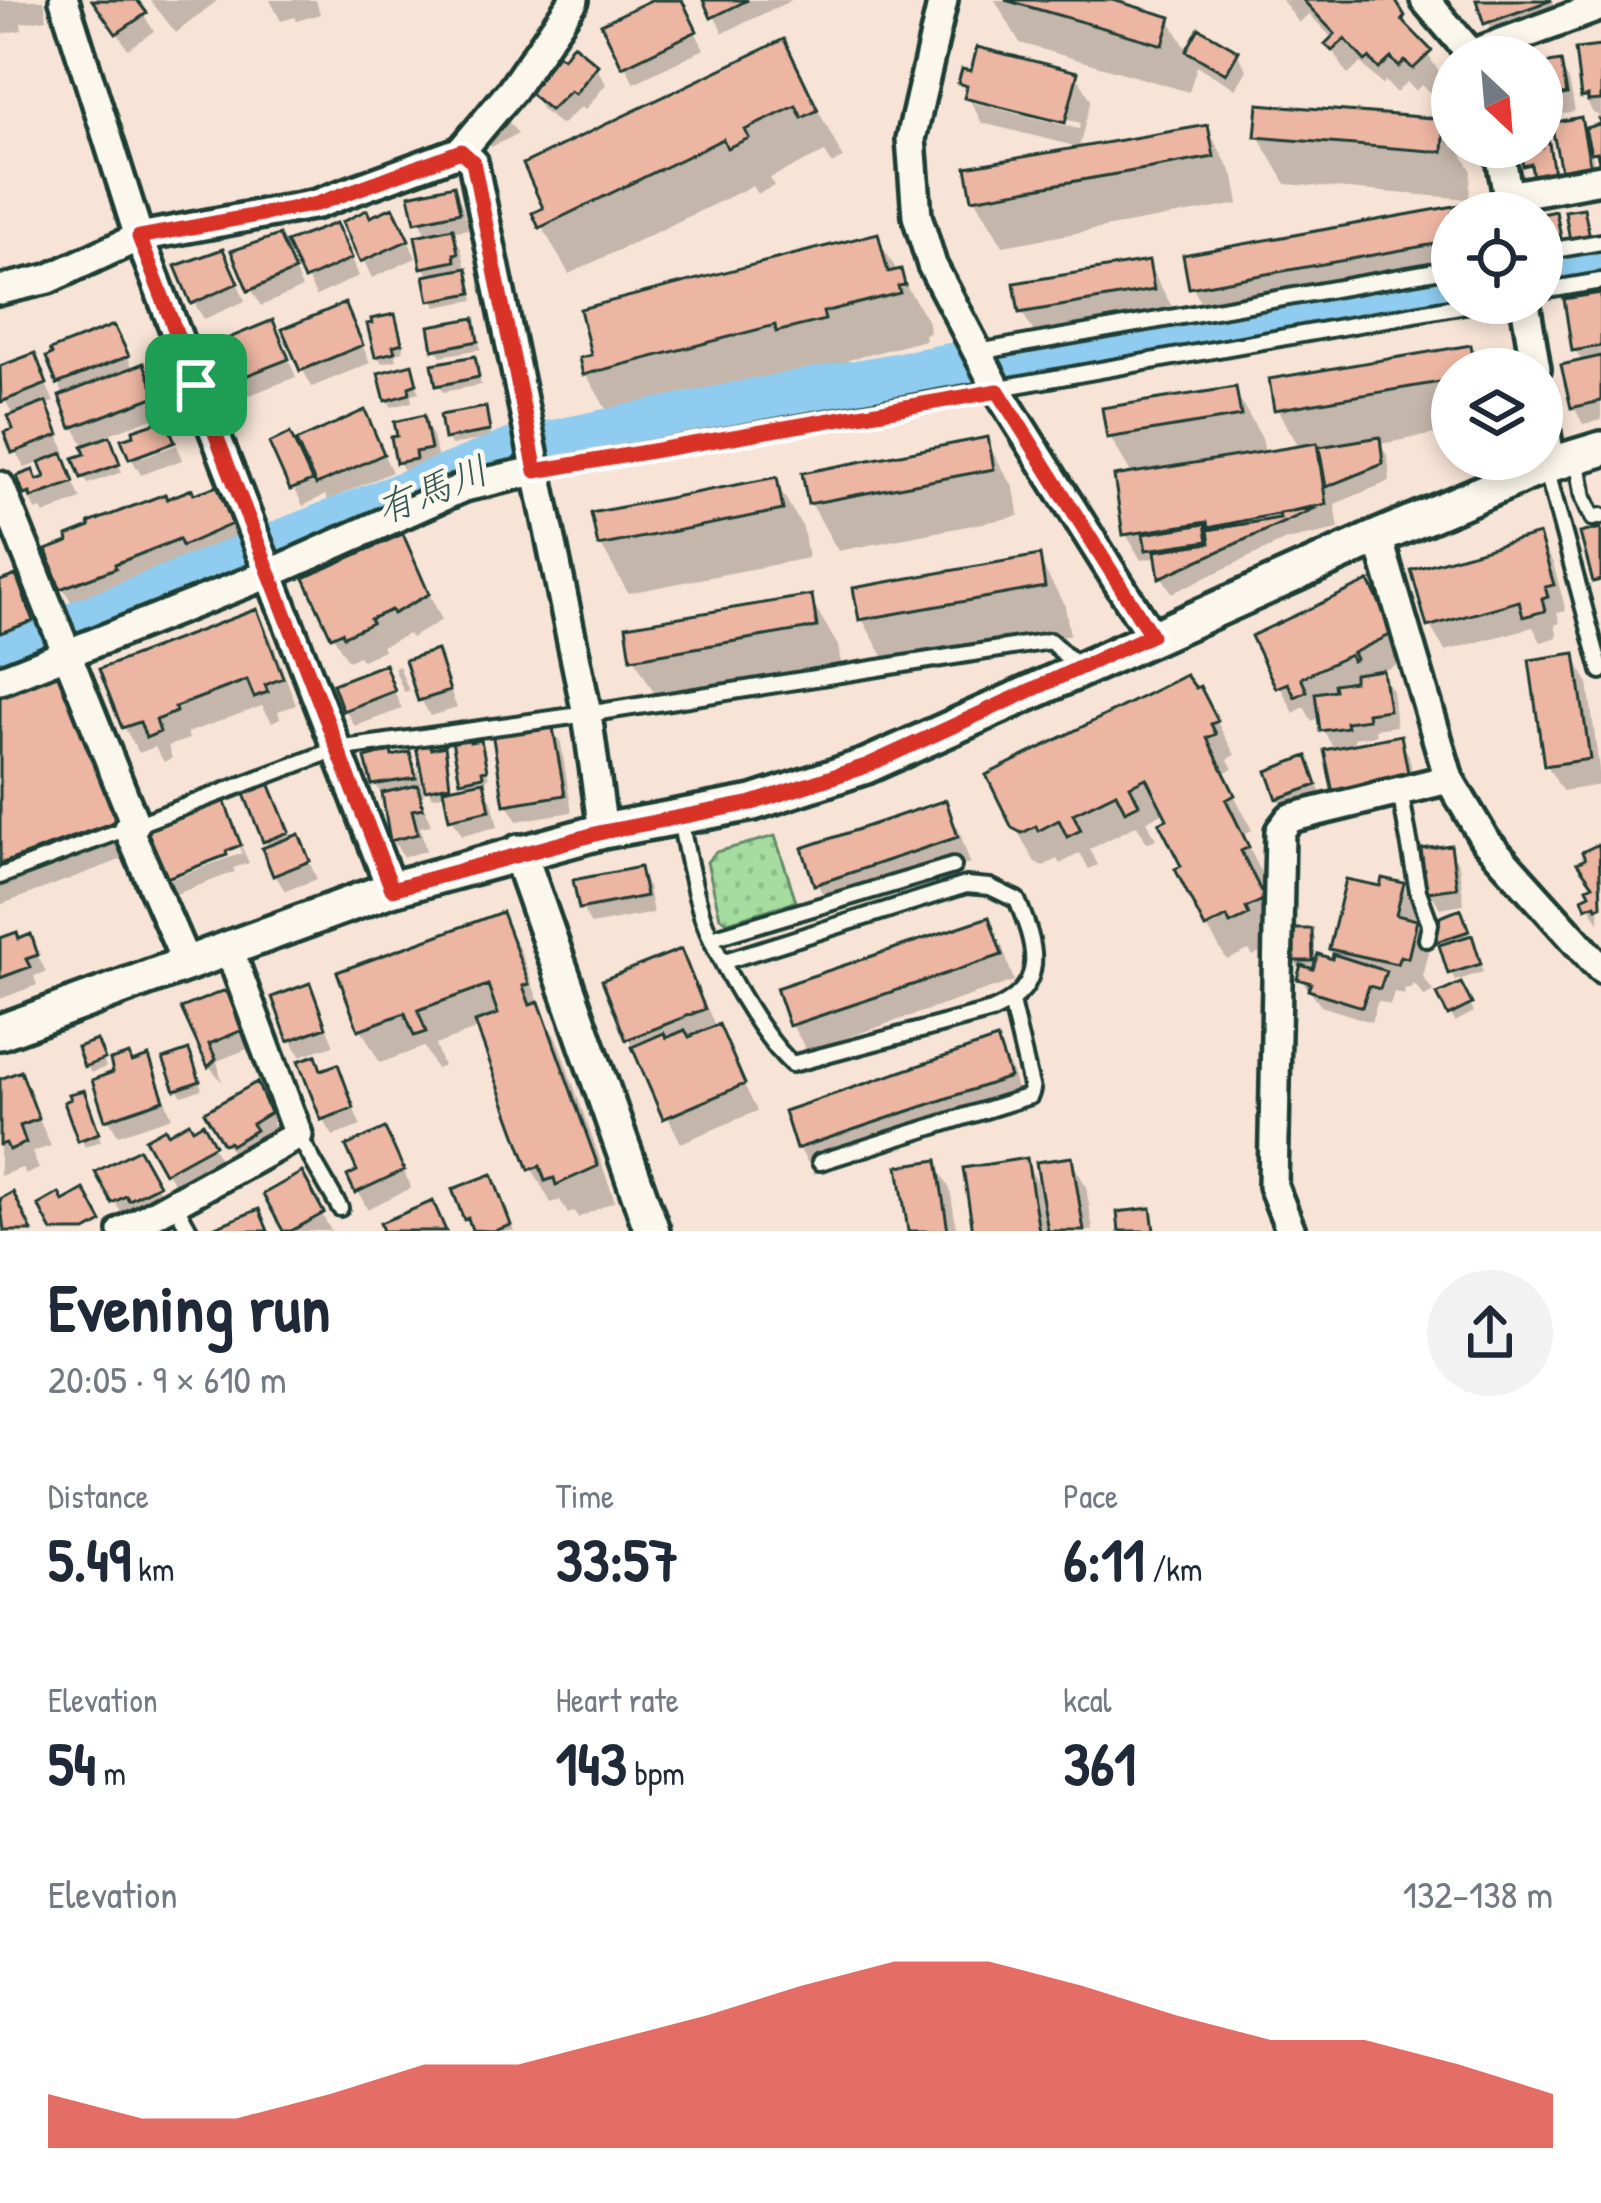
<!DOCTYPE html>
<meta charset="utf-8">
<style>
:root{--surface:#fff;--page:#f2f2f3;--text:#1f2937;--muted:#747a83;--accent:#d93025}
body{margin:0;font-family:"Patrick Hand","Klee One",sans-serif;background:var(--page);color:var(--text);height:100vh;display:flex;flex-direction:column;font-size:45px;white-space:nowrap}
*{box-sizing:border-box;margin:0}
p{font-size:39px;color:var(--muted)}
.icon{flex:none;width:66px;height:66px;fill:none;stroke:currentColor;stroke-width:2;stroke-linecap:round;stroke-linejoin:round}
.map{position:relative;height:1231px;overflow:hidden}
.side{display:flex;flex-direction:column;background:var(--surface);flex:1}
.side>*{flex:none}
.needle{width:78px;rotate:154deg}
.buttons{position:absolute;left:1431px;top:36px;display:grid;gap:24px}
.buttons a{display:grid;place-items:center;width:132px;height:132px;border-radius:50%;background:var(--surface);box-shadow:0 6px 18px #0003;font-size:60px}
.pin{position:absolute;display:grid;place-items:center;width:102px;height:102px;color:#fff;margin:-51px;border-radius:24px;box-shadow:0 6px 18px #0006}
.round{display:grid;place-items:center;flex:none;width:126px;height:126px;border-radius:63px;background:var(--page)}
.headline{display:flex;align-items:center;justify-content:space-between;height:204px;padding:0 48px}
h1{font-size:66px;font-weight:800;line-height:90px}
.figures{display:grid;grid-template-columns:repeat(3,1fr);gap:18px;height:204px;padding:12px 48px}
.figures div{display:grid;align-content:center}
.figures b{font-size:60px;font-weight:800}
.figures small{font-size:33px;font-weight:400}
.figures p{font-size:33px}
.chart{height:336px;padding:24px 48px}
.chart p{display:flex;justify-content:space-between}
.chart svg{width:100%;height:216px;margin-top:12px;fill:var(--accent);opacity:.7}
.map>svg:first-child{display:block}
.green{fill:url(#green-dots);stroke:#628c6a;stroke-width:3}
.shadow{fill:#0003;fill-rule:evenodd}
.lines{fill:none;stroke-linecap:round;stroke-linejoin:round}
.river{stroke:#8fccef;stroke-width:57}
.building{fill:#edb6a2;stroke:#1f3d34;stroke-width:3}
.service-casing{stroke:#1f3d34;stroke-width:22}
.minor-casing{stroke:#1f3d34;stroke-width:36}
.tertiary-casing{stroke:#1f3d34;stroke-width:42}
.service{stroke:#fbf7ec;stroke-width:14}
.minor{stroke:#fbf7ec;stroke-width:27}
.tertiary{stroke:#fbf7ec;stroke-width:33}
.route-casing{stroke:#fff;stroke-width:24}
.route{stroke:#d93025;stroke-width:15}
.labels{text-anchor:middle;stroke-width:9;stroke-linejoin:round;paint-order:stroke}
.water-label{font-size:39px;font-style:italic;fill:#355a59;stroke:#fbf7ec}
</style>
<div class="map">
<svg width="1601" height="1231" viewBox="0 0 1601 1231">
<defs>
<pattern id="green-dots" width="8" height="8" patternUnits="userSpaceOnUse" patternTransform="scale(3)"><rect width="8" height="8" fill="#a6dca0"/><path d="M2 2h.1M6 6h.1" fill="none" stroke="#8ebe8a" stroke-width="1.8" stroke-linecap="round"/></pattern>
</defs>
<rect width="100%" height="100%" fill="#f7e4d6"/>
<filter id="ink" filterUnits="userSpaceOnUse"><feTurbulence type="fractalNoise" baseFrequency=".00833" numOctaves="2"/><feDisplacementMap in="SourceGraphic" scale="24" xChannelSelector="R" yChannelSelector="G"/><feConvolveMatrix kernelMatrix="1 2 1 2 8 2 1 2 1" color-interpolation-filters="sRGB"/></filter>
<g filter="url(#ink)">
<path class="green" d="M775 836 796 901 728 922 720 917 707 862 716 852Z"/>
<path class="shadow" d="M0 0H44L47 19 21 23 22 30 0 34Z
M95 0H134L154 31 128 49Z
M150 0H218L176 33Z
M270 0H316L320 14 297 21 295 17 281 21Z
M658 0H679L704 49 634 83 605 25Z
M706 0H792L723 33Z
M995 0H1103L1169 19 1188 52 1237 53 1247 70 1236 89 1197 66 1189 92 1020 43Z
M1282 0H1391L1444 79 1430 93 1422 85 1415 91 1407 82 1396 93 1385 81 1382 85 1361 63 1348 75 1329 45 1334 40 1309 14 1299 23Z
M1479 0H1553L1559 18 1497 40Z
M783 42 843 158 832 164 825 152 770 178 774 186 757 194 752 186 569 274 542 227 547 209Z
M1601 49V117L1593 113 1584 97Z
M563 62 596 67 606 84 585 110 581 107 561 125 542 110 532 93Z
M1560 64 1569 81 1575 111 1549 116 1542 103V67Z
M1076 74 1091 100 1079 147 982 123 961 83ZM974 97 1080 123 1079 129 974 103Z
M504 116 518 134 491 147 483 138Z
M1579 120 1585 131 1601 125V164L1591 149 1598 182 1574 187 1564 170Z
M1444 122 1452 137V147H1458L1471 170 1469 199 1286 184 1258 136Z
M1207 128 1234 176 1239 204 1003 246 975 198Z
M452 188 462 205 468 229 452 232 461 248 474 300 436 307 431 278 424 267 427 237 412 198Z
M1459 209 1461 213H1452V293L1220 334 1192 287Z
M370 220 402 227 416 258 372 278 346 223Z
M876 236 927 320 930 332 924 334 925 340 848 360 850 367 807 378 803 372 613 421 586 374Z
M290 244H344L359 276 316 296Z
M287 255 302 288 261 306 251 289Z
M1148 264 1175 312 1180 338 1049 359 1022 312Z
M232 269 245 301 204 319 194 303Z
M1601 296V420L1583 424 1574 407 1583 363 1575 350Z
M473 321 481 349 441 356 436 349Z
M353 323 370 363 312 387 303 370Z
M398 325 404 351 395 353 397 360 382 363 377 356Z
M281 341 296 377 234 401 224 384Z
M122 346 134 370 143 367 164 414 106 435 122 472 88 484 84 477 89 455 74 427 59 383Z
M1470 348 1481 369H1452V431L1380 444 1388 457 1390 481 1335 504 1339 529 1286 540 1172 593 1162 577 1159 557 1141 560 1126 534 1133 476 1110 437 1234 390 1262 438 1265 454 1300 448 1277 409Z
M34 357 54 402 45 405 66 453 61 455 81 499 44 514 41 509 36 511 27 494 37 483 49 479 42 462 25 468 15 451 14 417 0 390V369Z
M473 359 481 385 443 392 439 385Z
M411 368 419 392 411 394 412 402 392 407 387 400Z
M484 411 492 438 451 445 447 438Z
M364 414 392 472 328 500 325 495 303 506 273 444 294 445Z
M423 419 433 436 439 466 422 469 424 476 409 479 399 462 400 438Z
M165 422 175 439 142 451V457L177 445 182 460 141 475 131 458Z
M986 441 1014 488 1019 516 838 551 811 503Z
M775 481 803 528 808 558 628 593 601 545Z
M216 489 244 550 199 570 194 565 127 590 129 594 78 613 63 588 167 502Z
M402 538 442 620 411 638 408 634 382 646 384 650 362 660 359 656 348 661 333 636Z
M1538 538 1553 563 1566 611 1557 613 1560 623 1555 625 1558 637 1541 642 1533 627 1445 651 1430 626Z
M1038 558 1065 606 1070 635 889 667 862 619Z
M15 579 40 639 0 653V584Z
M810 598 838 646 843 675 661 705 634 658Z
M1382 610 1406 660 1381 672 1392 690 1396 726 1375 729 1376 735 1354 738 1355 747 1399 739 1409 755 1416 795 1346 809 1336 792 1335 751 1323 730 1321 716 1312 721 1304 707 1294 713 1255 638Z
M256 612 271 638 296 705 278 711 280 718 272 722 262 706 187 733 189 739 168 746 172 758 164 762 155 747 139 753 124 727Z
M436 654 457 708 430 716 421 699Z
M1573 656 1588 682 1601 785 1562 791 1547 765Z
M399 666 409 691 404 692 394 668Z
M59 668 139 853 0 905V690Z
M384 668 402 709 355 726 345 710Z
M1199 689 1235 755 1228 759 1233 769 1223 773 1252 830 1243 835 1266 882 1258 886 1282 934 1263 943 1266 950 1253 956 1249 950 1227 960 1207 927 1166 811 1147 821 1156 839 1147 843 1137 825 1090 849 1098 865 1089 869 1080 853 1060 864 1057 859 1043 866 1035 862 1015 827Z
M551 726 561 743 572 812 517 821 507 804Z
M479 744 489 777 482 784 492 801 498 827 462 835 452 818 447 794 432 797 428 789 431 752 444 749 448 756 452 791 467 787 463 780 470 745Z
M408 755 418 772 424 795 421 796 431 825 420 827 426 851 403 857 393 840 384 800 375 783Z
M1306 760 1325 802 1289 815 1279 798Z
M223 804 249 863 233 868 235 872 176 894 168 880 242 853 240 847 166 875Z
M277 804 292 840 298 837 317 879 285 891 275 875 266 841Z
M944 804 959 830 970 863 832 909 817 884Z
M1449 848 1459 865 1464 904 1440 908 1430 891Z
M1598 848 1601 853 1599 923 1586 899 1596 887Z
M639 870 648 887 653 913 591 925 582 908Z
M1402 885 1417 911 1415 922 1430 948 1423 977 1433 991 1425 997 1413 983 1411 989 1405 988 1404 995 1394 992 1390 1005 1378 1001 1371 1022 1321 1006 1300 978 1296 960 1310 932 1315 939V969L1334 962 1336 955 1332 948 1382 890Z
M501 916 520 950 545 1019 557 1040 615 1201 578 1218 575 1211 568 1214 560 1200 551 1203 532 1169 481 1028 435 1045 443 1066 436 1069 424 1047 380 1063 361 1029Z
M987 920 1002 946 1014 981 807 1051 792 1025 780 990Z
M1464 920 1483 972 1455 981 1439 941Z
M29 938 46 972 34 976 37 985 0 999V941Z
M680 953 757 1111 681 1143 629 1039 606 982Z
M309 986 334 1045 300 1056 291 1039Z
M1460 987 1474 1012 1455 1022 1442 996Z
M226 996 250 1048 217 1061 222 1082 207 1063 185 1009Z
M996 1043 1011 1069 1022 1104 814 1174 799 1148Z
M100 1051 106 1067 91 1073 87 1066Z
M148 1059 172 1117 118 1135 108 1118 133 1065Z
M192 1061 202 1089 182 1096 177 1089Z
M336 1068 361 1126 333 1136 323 1119V1073Z
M19 1075 51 1146 32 1152 39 1169 26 1174 22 1168 0 1176V1082Z
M256 1086 275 1120 272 1122 277 1131 236 1160 209 1113Z
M87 1101 101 1141 85 1147 81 1139Z
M202 1127 222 1163 176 1188 149 1140 192 1133Z
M393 1148 411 1188 367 1209 351 1177Z
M138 1153 166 1203 124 1218 99 1174Z
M1071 1160 1086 1186 1093 1231H976L966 1171 1025 1161 1044 1193Z
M935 1163 950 1189 957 1231H911L902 1168Z
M301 1176 331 1231H287L267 1195Z
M491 1178 501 1195 514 1231H473L466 1219Z"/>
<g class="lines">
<path class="river" d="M1542 272 1601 261
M0 660 513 457 760 406 965 369 1014 366 1452 288"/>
</g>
<path class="building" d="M92 0H137L147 13 116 34Z
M651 0H682L697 31 622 67 601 24Z
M703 0H748L711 18Z
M1005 0H1113L1171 17 1163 45Z
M1303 0H1395L1405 16 1402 20 1432 51 1413 69 1405 61 1399 67 1391 58 1379 69 1369 58 1365 61 1345 39 1332 51 1325 44 1335 34Z
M1476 0H1552L1484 24Z
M1199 28 1239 51 1226 74 1186 51Z
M784 39 818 110 802 118 796 106 745 130 749 138 727 148 723 139 539 228 532 213 543 208 523 164Z
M573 44 598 65 575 94 570 91 550 110 528 92 558 54 563 58Z
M1601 46V100L1588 101V96L1581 98 1575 49Z
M977 47 1078 72 1065 123 964 98 967 86 958 83 962 69 971 71Z
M1561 61 1567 94 1542 99V64Z
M1258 104 1445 119 1443 152 1255 137Z
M1581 117 1590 165 1561 171 1551 123Z
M1599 119H1601L1600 166 1597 152 1591 153 1585 128 1600 124Z
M1208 125 1214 157 972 199 966 167Z
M1547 131 1554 174 1533 178 1531 164 1523 166 1519 147H1542V132Z
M454 185 460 212 415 222 409 195Z
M1460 205 1462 213H1452V241L1189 288 1183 255Z
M393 207 409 240 360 262 342 222 367 210 370 217Z
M1584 208 1590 238 1570 241 1565 211Z
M1556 211 1562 243 1542 246V214Z
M336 223 352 258 304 280 286 242Z
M453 228 458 253 454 254 455 261 421 268 415 236Z
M878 233 888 272 901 269 905 285 898 286 900 293 823 312 825 320 776 332 775 325 583 375 579 358 591 355 580 309Z
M279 235 295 271 248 291 231 251Z
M223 249 238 283 191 304 175 266Z
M1149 261 1154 290 1019 313 1014 283Z
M467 268 472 293 429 301 424 276Z
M1601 293V346L1572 351 1564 299Z
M345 303 363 345 300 371 282 329Z
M395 314 402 343 393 346 395 352 375 357 367 324 372 323 371 319Z
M474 318 478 341 433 350 429 326Z
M273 320 289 359 222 385 207 347Z
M114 325 129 356 57 384 46 357 52 354 50 350Z
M1471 345 1475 369H1452V380L1274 410 1269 379Z
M35 353 47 384 1 402 0 366Z
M475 356 479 377 436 386 432 364Z
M1601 356V401L1571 408 1561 365Z
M144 363 156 396 71 428 59 396Z
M412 364 417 384 409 387 410 394 385 401 378 373Z
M1236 387 1241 416 1107 438 1102 408Z
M46 402 59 435 12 453 4 432 13 429 8 416Z
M486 407 490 431 444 439 440 415Z
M365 410 384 454 316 485 296 441Z
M424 415 431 449 415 452 416 459 396 463 391 437 397 436 394 422Z
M166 419 175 442 129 459 121 439 134 435 133 430Z
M290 433 312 481 290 490 269 443Z
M110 436 120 464 81 478 73 458 85 454 82 446Z
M988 437 994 469 808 504 802 473Z
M1380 437 1383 464 1326 487 1319 447Z
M1317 443 1326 504 1208 528 1207 522 1123 535 1114 476Z
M63 453 74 482 31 498 30 493 24 495 17 476 33 470 37 480 45 477 39 462Z
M777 477 783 510 598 546 591 513Z
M218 486 232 524 182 546 179 539 115 564 116 568 60 589 46 550 68 542 67 536 90 527 89 523 165 494 167 499 192 489 194 494Z
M1318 507 1159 578 1155 551 1210 543 1208 530 1280 518 1279 513Z
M1205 524 1208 541 1146 550 1143 534Z
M1601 528V580L1593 582 1580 533Z
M403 534 429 594 393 614 391 610 370 619 372 623 344 636 342 632 331 637 304 578Z
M1539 534 1554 585 1545 587 1548 597 1542 599 1545 611 1523 617 1519 601 1427 627 1411 570Z
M1040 555 1045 587 859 620 853 588Z
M16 575 33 621 0 633V581Z
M1369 581 1394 633 1353 653 1356 659 1352 661 1350 655 1301 678 1307 691 1295 697 1288 683 1276 688 1251 636Z
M812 595 817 627 631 659 626 626Z
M257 609 283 678 265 685 268 692 254 697 247 680 175 707 176 712 156 720 160 732 146 738 140 722 122 728 99 669Z
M437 650 450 691 418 701 405 660Z
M1575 653 1590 759 1544 766 1529 660Z
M61 664 122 819 0 864V687Z
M385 664 395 691 343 711 333 684Z
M1383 670 1389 710 1367 713 1368 719 1346 722 1347 727 1320 731 1315 693 1335 690 1334 684 1354 681V674Z
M1186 675 1196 688 1200 686 1218 721 1211 724 1216 734 1207 738 1235 795 1226 800 1249 847 1241 851 1265 899 1246 908 1249 915 1230 924 1227 917 1205 928 1175 869 1181 866 1159 823 1167 819 1146 778 1130 786 1139 804 1125 811 1116 793 1073 814 1081 830 1067 837 1059 820 1038 831 1036 826 1022 833 1012 828 986 775Z
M552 722 565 795 504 805 492 732Z
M1401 735 1409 778 1333 793 1324 750Z
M469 737 470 742 481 740 487 770 482 771 483 776 460 781 452 741Z
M430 745 431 749 445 746 450 785 425 790 416 747Z
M391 751 392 756 410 752 416 778 372 785 365 758Z
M1307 756 1317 785 1277 799 1267 771Z
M484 781 490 810 449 819 443 789Z
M269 783 289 832 263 842 244 794Z
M418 785 423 808 412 810 418 834 390 841 382 793Z
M224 800 241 845 226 851 227 855 164 879 145 829Z
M946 800 958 837 814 885 802 848Z
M299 834 310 861 273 876 262 848Z
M1599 844 1601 906 1597 908 1595 904 1586 908 1582 898 1590 894 1587 888 1593 885 1577 863 1585 859 1582 852Z
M1451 845 1457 888 1427 892 1421 849Z
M640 867 646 896 579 909 573 880Z
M1382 878 1404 883 1396 915 1417 920 1408 958 1400 956 1397 964 1329 949 1346 879 1380 886Z
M1461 909 1469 931 1436 942 1440 917Z
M502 912 529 984 523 986 530 1005 539 1002 598 1166 556 1185 554 1178 545 1181 540 1166 529 1170 475 1022 498 1014 488 985 418 1010 426 1032 414 1036 405 1013 358 1030 337 972Z
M989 917 1002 955 789 1026 776 988Z
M1293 929H1312L1313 961H1293Z
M17 932 19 939 31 934 38 955 26 959 30 967 0 978V938Z
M1472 935 1481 964 1448 974 1439 945Z
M681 949 705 1009 626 1040 602 980Z
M1318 954 1332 959 1333 954 1386 971 1380 989 1369 986 1362 1007 1308 990 1311 983 1297 979 1301 965 1313 969Z
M310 983 326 1027 288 1041 272 997Z
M1461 983 1472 1004 1448 1016 1437 994Z
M223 991 228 993 243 1030 209 1044 216 1059 208 1067 181 1008Z
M719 1024 745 1084 663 1119 632 1047 664 1033 666 1038 685 1030 689 1037Z
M997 1039 1010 1077 796 1149 784 1111Z
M97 1040 105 1059 84 1067 77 1047Z
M189 1050 200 1081 175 1090 163 1059Z
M129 1054 132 1062 149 1056 164 1100 105 1120 92 1080 113 1072 110 1060Z
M316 1055 321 1070 338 1064 354 1108 321 1120 298 1061Z
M21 1071 39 1119 20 1126 26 1143 9 1150 6 1143 0 1145V1079Z
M257 1082 270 1113 252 1124 256 1130 231 1145 229 1142 223 1144 204 1112Z
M84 1090 99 1133 78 1141 64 1102 71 1099 69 1094Z
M189 1122 193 1129 203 1123 215 1145 164 1173 145 1139 165 1128 168 1134Z
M385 1128 404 1170 355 1193 347 1176 357 1171 346 1146Z
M139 1149 159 1185 129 1200 126 1196 112 1203 95 1172Z
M1072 1157 1084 1231H1048L1036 1162Z
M1027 1158 1039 1231H973L963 1168Z
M937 1160 948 1231H908L898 1166Z
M302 1172 324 1213 291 1231H283L263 1194Z
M492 1174 511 1225 494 1231 472 1230 468 1218 464 1220 452 1189Z
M84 1189 102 1222 86 1231H52L38 1205 59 1193 63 1201Z
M13 1192 32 1231H4L0 1199Z
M433 1201 446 1231H383L380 1223Z
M1151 1208 1154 1231H1119L1117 1212Z
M259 1209 268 1231H217L215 1227Z"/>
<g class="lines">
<g class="service-casing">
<path id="service" d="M1542 252 1601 242
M1542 291 1601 281
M978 352 1452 268
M1577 456 1584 498 1593 518 1601 516
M1546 468 1601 671
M535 471 1476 303
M1400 791 1418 891 1430 924 1427 939
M680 820C687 854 693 889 704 921 719 962 761 1036 792 1064L992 1011C1048 987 1037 948 1017 900L990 887 966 885 725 961
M0 876 337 749 587 714 1050 641 1079 668
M712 938 953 866
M298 1135 340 1208
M820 1162 1030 1096 1032 1090 1011 1002
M175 1204 190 1231"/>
</g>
<g class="minor-casing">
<path id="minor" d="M64 0 139 237 391 889
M943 0 911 139 917 216 932 265 998 391 1151 635
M1425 0 1474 57
M1472 54 1601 6
M1499 147 1511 213
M461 151 473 162 587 714 603 831
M1508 196 1601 179
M0 290 48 279 139 237 317 204 461 151 512 90 574 0
M1525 303 1536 369
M1542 410 1551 464
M0 486 135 824
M0 680 269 574 464 487 535 471
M1449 779 1485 840 1601 969
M128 828 186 962
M123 1231 298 1135 228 946
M1291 1231 1273 1186 1280 831 1290 818 1449 779 1378 537"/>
</g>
<g class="tertiary-casing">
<path id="tertiary" d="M519 852 652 1231
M0 1032 391 889 603 831 753 803 866 766 1378 537 1545 466 1601 449"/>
</g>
<use href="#service" class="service"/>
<use href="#minor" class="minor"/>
<use href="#tertiary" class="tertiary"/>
</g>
</g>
<g class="lines" filter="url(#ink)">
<g class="route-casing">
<path id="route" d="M461 151 473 162 536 471 998 391 1151 635 866 766 752 803 603 832 392 889 139 237 317 204Z"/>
</g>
<use href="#route" class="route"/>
</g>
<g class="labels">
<g class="water-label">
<text transform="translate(432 489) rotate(-22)" y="14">有馬川</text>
</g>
</g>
</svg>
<div class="buttons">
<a><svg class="needle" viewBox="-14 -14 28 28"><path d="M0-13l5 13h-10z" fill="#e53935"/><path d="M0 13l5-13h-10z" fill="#747a83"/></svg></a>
<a><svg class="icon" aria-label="locate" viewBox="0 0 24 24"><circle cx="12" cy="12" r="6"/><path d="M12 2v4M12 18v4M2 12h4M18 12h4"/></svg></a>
<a><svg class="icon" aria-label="layers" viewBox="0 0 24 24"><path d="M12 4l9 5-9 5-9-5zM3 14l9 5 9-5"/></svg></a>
</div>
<div class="pin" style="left:196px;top:385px;background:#1e9e55"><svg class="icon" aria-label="arrive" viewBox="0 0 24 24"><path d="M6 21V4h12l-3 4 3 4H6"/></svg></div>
</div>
<section class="side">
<div class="headline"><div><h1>Evening run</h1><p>20:05 · 9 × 610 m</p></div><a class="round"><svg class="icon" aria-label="share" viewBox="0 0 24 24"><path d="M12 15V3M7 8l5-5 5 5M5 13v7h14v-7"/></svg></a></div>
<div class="figures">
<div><p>Distance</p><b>5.49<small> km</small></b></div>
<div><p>Time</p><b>33:57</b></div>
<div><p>Pace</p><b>6:11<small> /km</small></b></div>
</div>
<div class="figures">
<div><p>Elevation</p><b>54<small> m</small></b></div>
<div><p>Heart rate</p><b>143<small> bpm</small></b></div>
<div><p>kcal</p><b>361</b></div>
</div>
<div class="chart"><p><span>Elevation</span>132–138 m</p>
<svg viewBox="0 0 160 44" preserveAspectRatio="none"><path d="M0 44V33L10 38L20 38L30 33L40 27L50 27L60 22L70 17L80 11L90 6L100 6L110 11L120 17L130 22L140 22L150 27L160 33V44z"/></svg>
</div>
</section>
